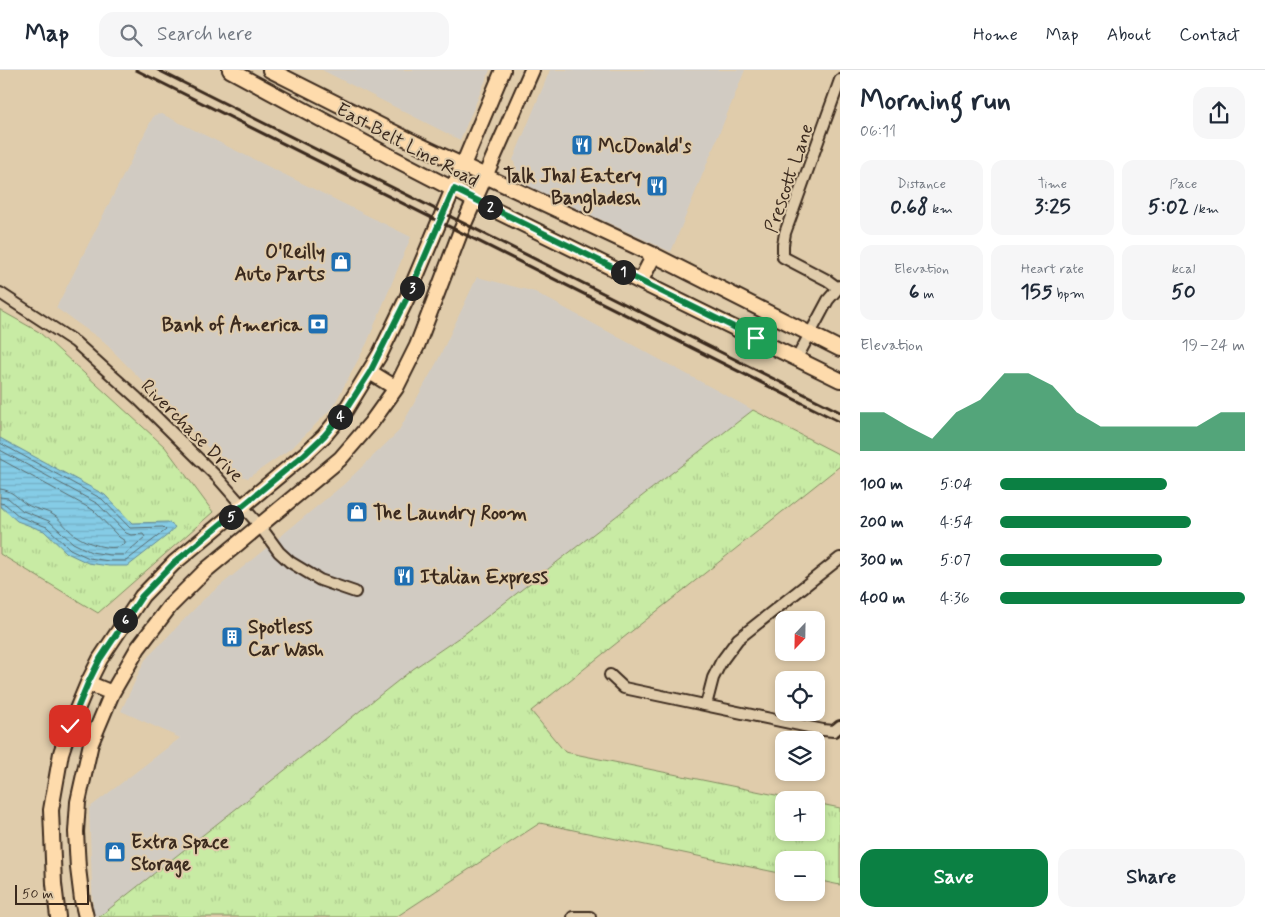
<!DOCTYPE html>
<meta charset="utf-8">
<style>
:root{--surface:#fff;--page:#f6f6f7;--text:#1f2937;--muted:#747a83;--line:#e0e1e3;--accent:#0b8043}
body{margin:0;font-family:Mynerve,sans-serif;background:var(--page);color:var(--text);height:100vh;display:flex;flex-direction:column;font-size:19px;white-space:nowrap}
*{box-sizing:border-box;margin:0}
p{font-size:16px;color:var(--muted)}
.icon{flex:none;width:28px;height:28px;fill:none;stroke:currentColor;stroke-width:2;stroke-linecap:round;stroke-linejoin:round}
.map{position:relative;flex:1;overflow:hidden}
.drawer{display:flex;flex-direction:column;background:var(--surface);width:425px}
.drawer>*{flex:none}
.needle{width:32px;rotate:202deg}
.fabs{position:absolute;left:775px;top:541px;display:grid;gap:10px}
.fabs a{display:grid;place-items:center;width:50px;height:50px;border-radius:10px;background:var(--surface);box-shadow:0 2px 8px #0003;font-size:25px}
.scale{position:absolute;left:15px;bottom:12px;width:74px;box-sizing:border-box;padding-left:5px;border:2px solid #3b2a1e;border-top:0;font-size:14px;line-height:18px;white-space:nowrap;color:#3b2a1e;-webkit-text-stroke:4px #e0ccab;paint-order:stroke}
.pin{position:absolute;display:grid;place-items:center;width:42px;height:42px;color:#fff;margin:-21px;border-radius:10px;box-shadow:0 2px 8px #0006}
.km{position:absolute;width:25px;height:25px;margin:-12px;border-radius:50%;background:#222;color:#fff;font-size:14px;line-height:25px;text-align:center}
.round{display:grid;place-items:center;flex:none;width:52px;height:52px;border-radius:15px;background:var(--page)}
.headline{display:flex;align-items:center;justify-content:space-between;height:85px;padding:0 20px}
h1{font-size:28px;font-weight:700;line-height:38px}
.figures{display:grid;grid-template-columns:repeat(3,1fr);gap:8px;height:85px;padding:5px 20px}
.figures div{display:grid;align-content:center;border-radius:12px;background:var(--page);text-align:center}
.figures b{font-size:21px;font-weight:700}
.figures small{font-size:14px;font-weight:400}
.figures p{font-size:14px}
.chart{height:140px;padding:10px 20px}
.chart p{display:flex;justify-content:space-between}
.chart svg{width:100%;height:90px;margin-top:5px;fill:var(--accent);opacity:.7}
.action{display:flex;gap:10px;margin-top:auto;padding:10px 20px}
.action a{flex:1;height:58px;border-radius:15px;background:var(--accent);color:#fff;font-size:20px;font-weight:700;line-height:58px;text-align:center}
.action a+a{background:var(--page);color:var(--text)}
ul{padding:0 20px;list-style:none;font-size:16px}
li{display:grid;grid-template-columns:80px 60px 1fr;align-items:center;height:38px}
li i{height:12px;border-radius:6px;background:var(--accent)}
header{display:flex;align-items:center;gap:30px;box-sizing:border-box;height:70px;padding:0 25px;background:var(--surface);border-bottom:1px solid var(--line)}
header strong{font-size:24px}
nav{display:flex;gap:28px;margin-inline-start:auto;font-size:18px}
.search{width:350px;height:45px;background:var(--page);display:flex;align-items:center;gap:12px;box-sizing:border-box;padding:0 18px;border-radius:15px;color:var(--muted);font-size:19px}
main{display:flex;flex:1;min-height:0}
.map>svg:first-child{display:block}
.built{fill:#d1cbc2}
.grass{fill:url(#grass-tufts);stroke:#828a61}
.water{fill:url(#water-rules);stroke:#678b96}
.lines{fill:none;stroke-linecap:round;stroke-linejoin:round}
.shore{stroke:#596b6e;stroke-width:1}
.minor-casing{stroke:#3b2a1e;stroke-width:14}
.major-casing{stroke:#3b2a1e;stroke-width:18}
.minor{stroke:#e0ccab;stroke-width:10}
.major{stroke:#fedbac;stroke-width:14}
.rail{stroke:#3b2a1e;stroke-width:3}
.route-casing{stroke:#fff;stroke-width:10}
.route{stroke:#0b8043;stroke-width:6}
.labels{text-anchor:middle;stroke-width:4;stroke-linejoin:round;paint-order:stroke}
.street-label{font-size:19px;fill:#3b2a1e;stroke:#e0ccab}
.poi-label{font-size:19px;font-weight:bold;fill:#3b2a1e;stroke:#e0ccab;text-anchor:start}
</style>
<header>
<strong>Map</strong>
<div class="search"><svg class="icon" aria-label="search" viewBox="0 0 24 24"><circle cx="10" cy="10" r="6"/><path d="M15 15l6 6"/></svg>Search here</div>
<nav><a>Home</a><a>Map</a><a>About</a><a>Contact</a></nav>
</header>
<main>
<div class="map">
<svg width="840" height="847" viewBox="0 0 840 847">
<defs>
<pattern id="grass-tufts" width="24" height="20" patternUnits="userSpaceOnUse" patternTransform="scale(1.25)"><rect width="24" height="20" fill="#c8eba4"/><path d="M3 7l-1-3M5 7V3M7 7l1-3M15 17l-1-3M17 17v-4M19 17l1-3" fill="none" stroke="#adca8d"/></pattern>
<pattern id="water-rules" width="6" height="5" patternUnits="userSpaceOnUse" patternTransform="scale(1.25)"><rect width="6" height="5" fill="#85cce6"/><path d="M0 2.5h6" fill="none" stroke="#74afc5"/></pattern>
</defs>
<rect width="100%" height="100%" fill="#e0ccab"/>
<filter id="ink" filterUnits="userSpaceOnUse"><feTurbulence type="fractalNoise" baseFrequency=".02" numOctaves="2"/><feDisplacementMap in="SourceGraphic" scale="10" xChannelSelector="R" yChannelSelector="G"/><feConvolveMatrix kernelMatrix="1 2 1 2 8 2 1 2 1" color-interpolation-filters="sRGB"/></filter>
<g filter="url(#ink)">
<path class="built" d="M322 0H490L460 70Z
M550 0H745L671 182 522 113 513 90Z
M162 44 411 167 367 273 333 337 293 377 248 408 234 404 103 271 56 238 154 45Z
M477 207 535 222 753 340 467 562 413 599 99 847H96L93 841 89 738 180 668 121 641 145 590 204 529 343 415 398 362 437 292Z"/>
<path class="grass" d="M0 240 39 262 165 377 213 442 98 543 0 484Z
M753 340 840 385V396L531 641 565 682 800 730H784V762H816V733L840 738V815L816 810V790H784V804L540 753 396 847H99L413 599 467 562Z"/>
<path class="water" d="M0 368 105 425 132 453 168 452 175 457 169 464 128 496H109L88 493 67 483 44 461 17 451 0 436Z"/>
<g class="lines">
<path class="shore" d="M0 373 102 429 130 458 163 457 166 460 126 491H109L89 488 70 479 47 457 20 447 5 434 0 433
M0 380 98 434 126 463 131 465 143 464 145 467 124 485H110L91 482 73 473 49 451 23 441 8 428 0 427
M0 389 93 440 119 467 125 471V473C115 483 89 474 78 467 69 462 63 452 55 446 47 440 35 440 26 434 17 428 12 420 0 419"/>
<g class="minor-casing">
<path id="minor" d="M838 218 827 210 783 187V175L785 163 840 10
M0 223 75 272 137 328 217 407 260 456 279 482 290 492 320 510 355 522
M797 288 828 230 840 216
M610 605 624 618 823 660 834 661 840 656
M706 635 713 608 721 592 738 569 840 488
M573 847H590"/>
</g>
<g class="major-casing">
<path id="major" d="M230 0 391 87 474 130 840 310
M270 0 415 73 654 185 840 279
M641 210 654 185
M370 302 396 318
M88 613 112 623
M58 847 54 814 51 740 61 683 70 656 88 613 100 589 142 526 174 493 305 384 324 366 345 341 380 284 407 228 503 0
M86 847 82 830 78 798 76 762 78 732 91 673 112 623 138 578 170 536 206 500 340 389 371 353 396 318 417 276 460 163 532 0"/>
</g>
<use href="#minor" class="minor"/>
<use href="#major" class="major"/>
<path class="rail" d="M136 0 840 352
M158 0 840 342"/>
</g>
</g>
<g class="lines" filter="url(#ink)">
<g class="route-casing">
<path id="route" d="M70 656 88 613 100 589 142 526 174 493 305 384 324 366 345 341 370 302 407 228 454 119 756 268"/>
</g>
<use href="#route" class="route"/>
</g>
<defs>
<g id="restaurant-square" transform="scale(1.125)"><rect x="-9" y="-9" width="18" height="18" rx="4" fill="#1f6fb2" stroke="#e0ccab"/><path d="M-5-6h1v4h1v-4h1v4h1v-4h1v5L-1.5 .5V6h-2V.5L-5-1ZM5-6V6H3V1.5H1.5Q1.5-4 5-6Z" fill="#fff"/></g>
<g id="shop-square" transform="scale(1.125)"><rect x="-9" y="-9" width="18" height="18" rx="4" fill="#1f6fb2" stroke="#e0ccab"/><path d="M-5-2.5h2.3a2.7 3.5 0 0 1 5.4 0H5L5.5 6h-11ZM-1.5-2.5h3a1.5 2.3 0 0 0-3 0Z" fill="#fff"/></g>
<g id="bank-square" transform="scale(1.125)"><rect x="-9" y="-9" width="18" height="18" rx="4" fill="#1f6fb2" stroke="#e0ccab"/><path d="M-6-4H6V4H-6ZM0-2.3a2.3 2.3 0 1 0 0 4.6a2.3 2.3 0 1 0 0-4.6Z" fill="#fff"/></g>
<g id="building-square" transform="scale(1.125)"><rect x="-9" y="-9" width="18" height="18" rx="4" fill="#1f6fb2" stroke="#e0ccab"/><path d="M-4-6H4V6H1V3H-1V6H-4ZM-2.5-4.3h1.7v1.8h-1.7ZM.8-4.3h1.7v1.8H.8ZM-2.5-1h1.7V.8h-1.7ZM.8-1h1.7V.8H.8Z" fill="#fff"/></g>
</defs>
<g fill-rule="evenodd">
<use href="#restaurant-square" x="582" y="75"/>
<use href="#restaurant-square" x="657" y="116"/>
<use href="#shop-square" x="341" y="192"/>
<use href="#bank-square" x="318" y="254"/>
<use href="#shop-square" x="357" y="442"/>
<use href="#restaurant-square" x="404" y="506"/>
<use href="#building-square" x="232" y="567"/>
<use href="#shop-square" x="115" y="782"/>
</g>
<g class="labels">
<g class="street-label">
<text transform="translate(408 74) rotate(28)" y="7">East Belt Line Road</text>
<text transform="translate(788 108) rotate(-71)" y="7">Prescott Lane</text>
<text transform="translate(193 360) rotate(45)" y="7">Riverchase Drive</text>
</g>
<g class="poi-label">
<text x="598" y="82">McDonald's</text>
<text x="641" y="112" text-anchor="end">Talk Jhal Eatery<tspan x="641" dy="22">Bangladesh</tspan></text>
<text x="325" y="188" text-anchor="end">O'Reilly<tspan x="325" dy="22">Auto Parts</tspan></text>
<text x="302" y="261" text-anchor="end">Bank of America</text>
<text x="373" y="449">The Laundry Room</text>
<text x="420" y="513">Italian Express</text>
<text x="248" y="563">Spotless<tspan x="248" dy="22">Car Wash</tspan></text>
<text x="131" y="778">Extra Space<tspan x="131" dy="22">Storage</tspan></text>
</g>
</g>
</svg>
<div class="fabs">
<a><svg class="needle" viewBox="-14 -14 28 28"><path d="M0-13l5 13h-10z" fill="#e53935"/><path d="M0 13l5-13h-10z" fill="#747a83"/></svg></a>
<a><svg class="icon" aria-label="locate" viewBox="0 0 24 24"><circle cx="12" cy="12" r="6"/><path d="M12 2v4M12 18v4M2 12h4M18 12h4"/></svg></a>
<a><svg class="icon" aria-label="layers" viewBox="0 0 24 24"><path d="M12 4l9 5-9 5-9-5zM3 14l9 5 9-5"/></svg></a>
<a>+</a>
<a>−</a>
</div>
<div class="scale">50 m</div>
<div class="pin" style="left:756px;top:268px;background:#1e9e55"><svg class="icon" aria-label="arrive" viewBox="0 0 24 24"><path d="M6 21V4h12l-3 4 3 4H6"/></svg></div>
<div class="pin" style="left:70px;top:656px;background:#d93025"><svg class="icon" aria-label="check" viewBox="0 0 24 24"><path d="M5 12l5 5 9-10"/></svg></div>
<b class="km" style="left:623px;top:202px">1</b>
<b class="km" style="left:490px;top:137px">2</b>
<b class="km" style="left:412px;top:218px">3</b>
<b class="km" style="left:340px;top:347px">4</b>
<b class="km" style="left:231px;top:447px">5</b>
<b class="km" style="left:125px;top:550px">6</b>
</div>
<section class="drawer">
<div class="headline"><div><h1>Morning run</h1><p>06:11</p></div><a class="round"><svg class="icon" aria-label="share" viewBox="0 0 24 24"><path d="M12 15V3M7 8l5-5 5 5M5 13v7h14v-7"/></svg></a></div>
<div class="figures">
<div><p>Distance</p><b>0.68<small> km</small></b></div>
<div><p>Time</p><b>3:25</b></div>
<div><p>Pace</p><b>5:02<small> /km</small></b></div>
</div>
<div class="figures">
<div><p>Elevation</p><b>6<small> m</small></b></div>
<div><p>Heart rate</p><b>155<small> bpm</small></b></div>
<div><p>kcal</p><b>50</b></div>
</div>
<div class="chart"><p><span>Elevation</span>19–24 m</p>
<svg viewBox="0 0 160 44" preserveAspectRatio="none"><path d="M0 44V25L10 25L20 32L30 38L40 25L50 19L60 6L70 6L80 12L90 25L100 32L110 32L120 32L130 32L140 32L150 25L160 25V44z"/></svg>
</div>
<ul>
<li><b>100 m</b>5:04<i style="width:68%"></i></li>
<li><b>200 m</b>4:54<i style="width:78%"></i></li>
<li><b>300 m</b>5:07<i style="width:66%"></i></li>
<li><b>400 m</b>4:36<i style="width:100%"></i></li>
</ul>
<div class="action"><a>Save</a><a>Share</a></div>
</section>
</main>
